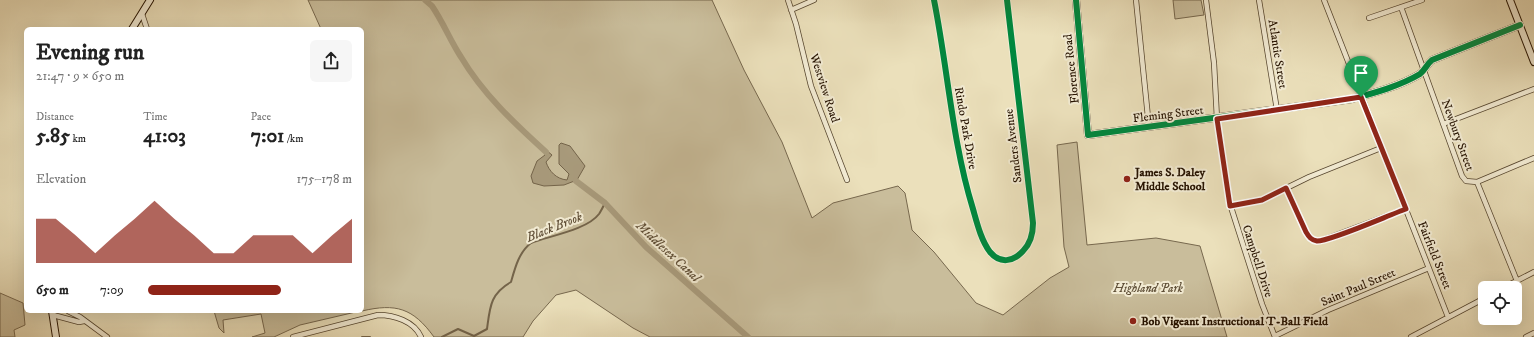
<!DOCTYPE html>
<meta charset="utf-8">
<style>
:root{--surface:#fff;--page:#f6f6f6;--text:#222;--muted:#767676;--accent:#8f2418}
body{margin:0;font-family:"IM FELL DW Pica",serif;background:var(--page);color:var(--text);height:100vh;display:flex;flex-direction:column;font-size:15px;white-space:nowrap}
*{box-sizing:border-box;margin:0}
p{font-size:13px;color:var(--muted)}
.icon{flex:none;width:22px;height:22px;fill:none;stroke:currentColor;stroke-width:2;stroke-linecap:round;stroke-linejoin:round}
.map{position:relative;flex:1;overflow:hidden}
.sheet{position:absolute;left:24px;top:27px;width:340px;height:286px;display:flex;flex-direction:column;background:var(--surface);border-radius:6px;box-shadow:0 4px 16px #0002}
.sheet>*{flex:none}
.buttons{position:absolute;left:1478px;top:281px;display:grid;gap:8px}
.buttons a{display:grid;place-items:center;width:44px;height:44px;border-radius:6px;background:var(--surface);box-shadow:0 4px 16px #0002;font-size:20px}
.pin{position:absolute;display:grid;place-items:center;width:34px;height:34px;color:#fff;margin:-41px -17px;border-radius:50% 50% 50% 0;rotate:-45deg;box-shadow:0 0 4px #0007}
.pin .icon{rotate:45deg}
.round{display:grid;place-items:center;flex:none;width:42px;height:42px;border-radius:6px;background:var(--page)}
.summary{display:flex;align-items:center;justify-content:space-between;height:68px;padding:0 12px}
h1{font-size:22px;font-weight:700;line-height:30px}
.figures{display:grid;grid-template-columns:repeat(3,1fr);gap:6px;height:68px;padding:4px 12px}
.figures div{display:grid;align-content:center}
.figures b{font-size:20px;font-weight:700}
.figures small{font-size:11px;font-weight:400}
.figures p{font-size:11px}
.chart{height:112px;padding:8px 12px}
.chart p{display:flex;justify-content:space-between}
.chart svg{width:100%;height:72px;margin-top:4px;fill:var(--accent);opacity:.7}
ul{padding:0 12px;list-style:none;font-size:13px}
li{display:grid;grid-template-columns:64px 48px 1fr;align-items:center;height:30px}
li i{height:10px;border-radius:5px;background:var(--accent)}
.map>svg:first-child{display:block}
.green{fill:#c9bd9b;stroke:#77684e}
.water{fill:#a89a7b;stroke:#74644a}
.lines{fill:none;stroke-linecap:round;stroke-linejoin:round}
.stream{stroke:#74644a;stroke-width:2}
.canal{stroke:#a89a7b;stroke-width:6}
.street-casing{stroke:#56462f;stroke-width:6}
.secondary-casing{stroke:#251200;stroke-width:8}
.street{stroke:#f2ebd3;stroke-width:4.5}
.secondary{stroke:#f2ebd3;stroke-width:6}
.cycleway-casing{stroke:#f2ebd3;stroke-width:8}
.cycleway{stroke:#00873e;stroke-width:6}
.route-casing{stroke:#fff;stroke-width:8}
.route{stroke:#8f2418;stroke-width:5}
.poi-dot{fill:#8f2418;stroke:#f2ebd3;stroke-width:1.5}
.labels{text-anchor:middle;stroke-width:4;stroke-linejoin:round;paint-order:stroke}
.street-label{font-size:12px;fill:#251200;stroke:#f2ebd3}
.poi-label{font-size:12px;font-weight:bold;fill:#251200;stroke:#f2ebd3;text-anchor:start}
.park-label{font-size:12px;font-style:italic;fill:#5e4e36;stroke:#f2ebd3}
.water-label{font-size:13px;font-style:italic;fill:#604f37;stroke:#f2ebd3}
</style>
<div class="map">
<svg width="1534" height="337" viewBox="0 0 1534 337">
<rect width="100%" height="100%" fill="#ebe0bb"/>
<filter id="stains"><feTurbulence type="fractalNoise" baseFrequency=".005" numOctaves="4"/><feColorMatrix values="0 0 0 0 .2 0 0 0 0 .09 0 0 0 0 .02 0 0 0 .5 -.17"/></filter>
<radialGradient id="worn" r=".72"><stop offset=".6" stop-color="#630" stop-opacity="0"/><stop offset="1" stop-color="#630" stop-opacity=".3"/></radialGradient>
<path class="green" d="M308 0H712L744 70 782 142 812 218 833 203 898 186 905 193 912 230 934 252 976 303 1003 315 1050 278 1069 267 1064 247 1057 145 1077 142 1087 245 1156 238 1200 246 1227 337H650L633 328 576 290 556 295 533 321 523 337H434C413 308 396 303 362 311V29H321Z
M1173 0H1201L1204 15 1175 19Z
M0 293 23 303 25 325 14 330 15 337H0Z
M214 311H360L300 325 274 337H252L265 333 261 314 223 320 224 333 219 328Z"/>
<path class="water" d="M561 143 570 146 585 166 577 180 564 185 544 186 533 183 531 176 537 161 545 155 546 150 552 155 546 162C549 171 556 179 567 180L569 174 559 164V145Z"/>
<g class="lines">
<path class="stream" d="M362 337H370
M442 337 458 329 474 336 487 329C490 307 490 294 511 282 515 268 519 252 531 243 549 236 587 230 599 214 601 211 603 207 605 203"/>
<path class="canal" d="M425 0 432 6C443 22 450 40 461 57 483 94 514 123 546 152
M576 181 605 203 646 247 748 337"/>
<g class="street-casing">
<path id="street" d="M788 0 796 24 811 86 847 180
M934 0C948 70 952 141 973 209 977 223 981 240 990 252 1000 264 1013 262 1023 251 1031 243 1033 234 1033 223L1007 0
M1136 0 1149 127
M1206 0 1214 63 1217 119 1230 204 1262 304 1275 337
M1259 0 1277 110
M1324 0 1448 317
M1401 7 1462 176 1466 181 1477 182 1517 281
M791 10 814 0
M142 14 147 29
M1369 18 1422 0
M1443 124 1534 89
M1477 182 1534 158
M1286 188 1306 232 1313 240H1323L1405 209
M1230 206 1262 200 1309 177 1381 148
M1503 288 1534 272
M68 311 80 317 107 337
M53 315 79 322 84 321
M1275 336 1328 310 1429 268
M293 337 378 315C394 315 414 321 421 337
M1411 337 1485 298
M1526 337 1534 333"/>
</g>
<g class="secondary-casing">
<path id="secondary" d="M1076 0 1088 135 1352 99C1374 93 1400 86 1420 74 1425 70 1427 64 1432 60L1520 25
M1510 0 1534 62
M132 29 150 0
M52 311 56 337"/>
</g>
<use href="#street" class="street"/>
<use href="#secondary" class="secondary"/>
<g class="cycleway-casing">
<path id="cycleway" d="M934 0C948 70 952 141 973 209 977 223 981 240 990 252 1000 264 1013 262 1023 251 1031 243 1033 234 1033 223L1007 0
M1076 0 1088 135 1352 99C1374 93 1400 86 1420 74 1425 70 1427 64 1432 60L1520 25"/>
</g>
<use href="#cycleway" class="cycleway"/>
</g>
<g class="lines">
<g class="route-casing">
<path id="route" d="M1361 97 1406 209C1389 215 1331 241 1317 241 1311 240 1309 237 1306 232L1286 188 1262 200 1230 206 1217 119Z"/>
</g>
<use href="#route" class="route"/>
</g>
<g class="poi-dot">
<circle cx="1127" cy="179" r="4"/>
<circle cx="1133" cy="321" r="4"/>
</g>
<g class="labels">
<g class="street-label">
<text transform="translate(1278 54) rotate(81)" y="4">Atlantic Street</text>
<text transform="translate(1071 69) rotate(-96)" y="4">Florence Road</text>
<text transform="translate(825 88) rotate(72)" y="4">Westview Road</text>
<text transform="translate(1168 114) rotate(-7)" y="4">Fleming Street</text>
<text transform="translate(966 128) rotate(80)" y="4">Rindo Park Drive</text>
<text transform="translate(1458 135) rotate(70)" y="4">Newbury Street</text>
<text transform="translate(1013 146) rotate(-97)" y="4">Sanders Avenue</text>
<text transform="translate(1435 255) rotate(68)" y="4">Fairfield Street</text>
<text transform="translate(1258 261) rotate(72)" y="4">Campbell Drive</text>
<text transform="translate(1358 287) rotate(-23)" y="4">Saint Paul Street</text>
</g>
<g class="poi-label">
<text x="1135" y="176">James S. Daley<tspan x="1135" dy="14">Middle School</tspan></text>
<text x="1141" y="325">Bob Vigeant Instructional T-Ball Field</text>
</g>
<g class="park-label">
<text x="1148" y="292">Highland Park</text>
</g>
<g class="water-label">
<text transform="translate(554 226) rotate(-22)" y="5">Black Brook</text>
<text transform="translate(669 251) rotate(43)" y="5">Middlesex Canal</text>
</g>
</g>
<rect width="100%" height="100%" filter="url(#stains)"/>
<rect width="100%" height="100%" fill="url(#worn)"/>
</svg>
<div class="buttons">
<a><svg class="icon" aria-label="locate" viewBox="0 0 24 24"><circle cx="12" cy="12" r="6"/><path d="M12 2v4M12 18v4M2 12h4M18 12h4"/></svg></a>
</div>
<div class="pin" style="left:1361px;top:97px;background:#1e9e55"><svg class="icon" aria-label="arrive" viewBox="0 0 24 24"><path d="M6 21V4h12l-3 4 3 4H6"/></svg></div>
<section class="sheet">
<div class="summary"><div><h1>Evening run</h1><p>21:47 · 9 × 650 m</p></div><a class="round"><svg class="icon" aria-label="share" viewBox="0 0 24 24"><path d="M12 15V3M7 8l5-5 5 5M5 13v7h14v-7"/></svg></a></div>
<div class="figures">
<div><p>Distance</p><b>5.85<small> km</small></b></div>
<div><p>Time</p><b>41:03</b></div>
<div><p>Pace</p><b>7:01<small> /km</small></b></div>
</div>
<div class="chart"><p><span>Elevation</span>175–178 m</p>
<svg viewBox="0 0 160 44" preserveAspectRatio="none"><path d="M0 44V17L10 17L20 27L30 38L40 27L50 17L60 6L70 17L80 27L90 38L100 38L110 27L120 27L130 27L140 38L150 27L160 17V44z"/></svg>
</div>
<ul>
<li><b>650 m</b>7:09<i style="width:65%"></i></li>
</ul>
</section>
</div>
